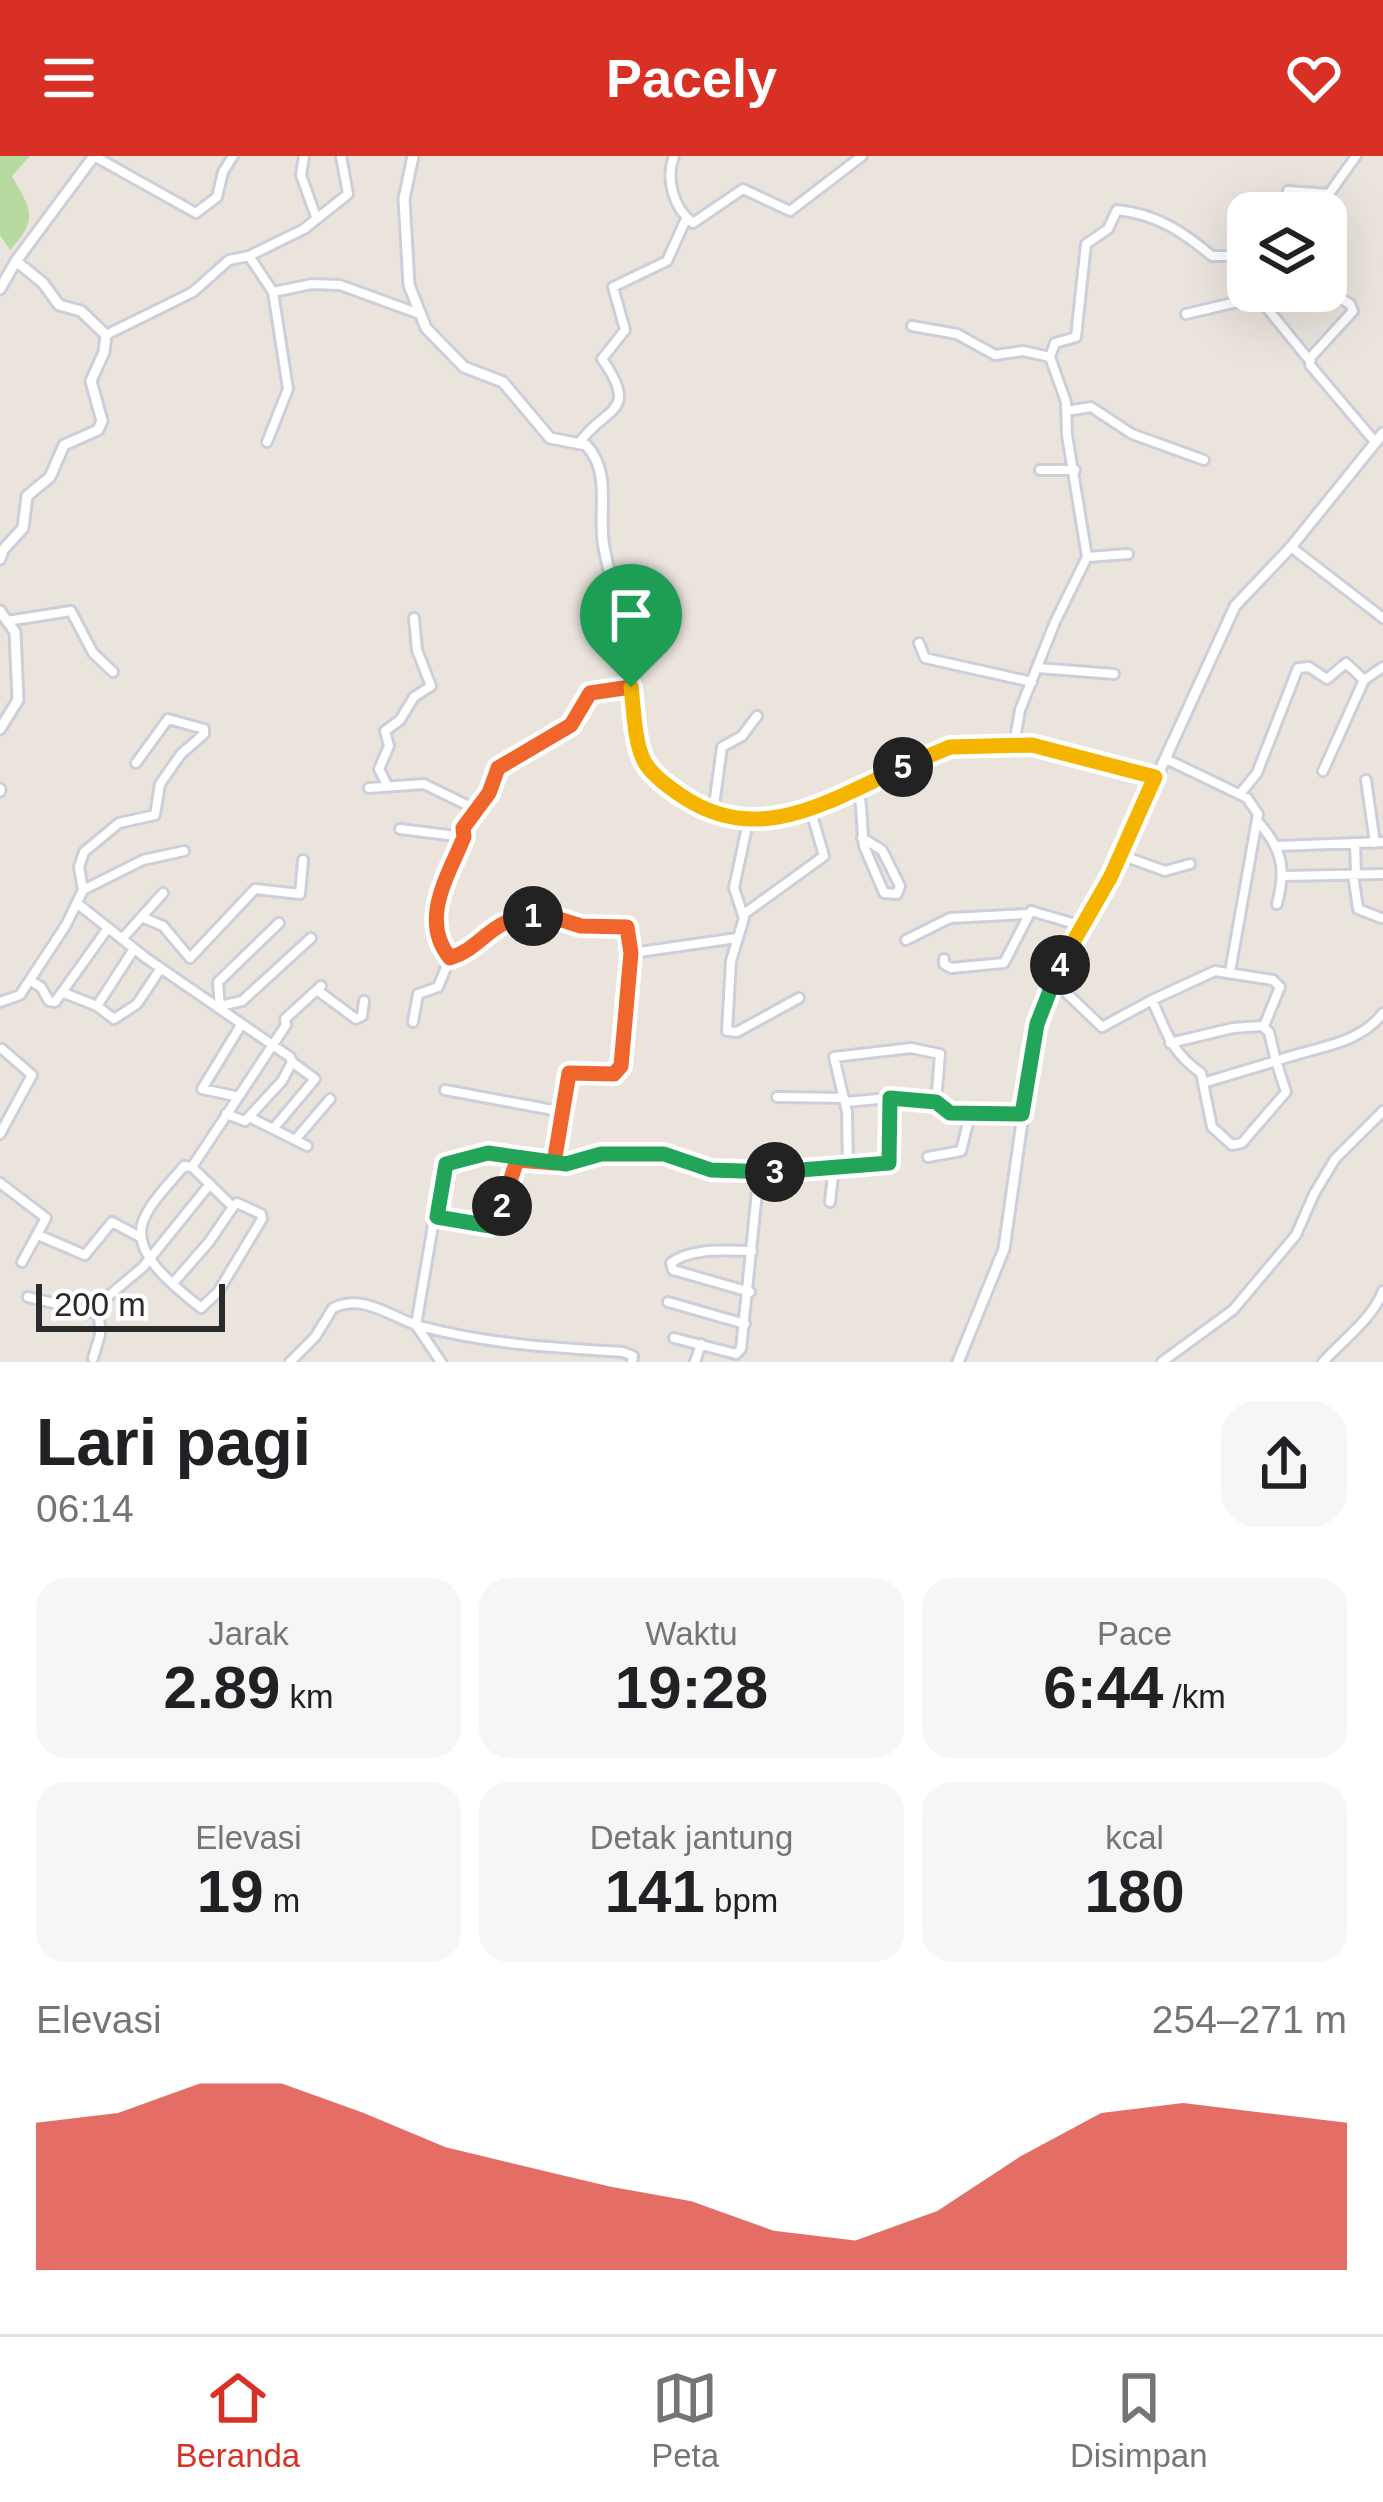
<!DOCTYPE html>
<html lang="id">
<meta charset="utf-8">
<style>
:root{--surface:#fff;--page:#f6f6f6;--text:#202124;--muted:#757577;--line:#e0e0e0;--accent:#d93025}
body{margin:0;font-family:Helvetica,sans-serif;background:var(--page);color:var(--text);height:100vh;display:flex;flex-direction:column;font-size:45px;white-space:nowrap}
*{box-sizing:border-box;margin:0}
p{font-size:39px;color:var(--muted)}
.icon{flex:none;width:66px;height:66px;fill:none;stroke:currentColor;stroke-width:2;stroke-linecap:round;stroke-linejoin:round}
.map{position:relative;height:1206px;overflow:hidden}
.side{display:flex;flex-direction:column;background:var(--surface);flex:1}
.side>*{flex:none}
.buttons{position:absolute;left:1227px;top:36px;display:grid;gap:24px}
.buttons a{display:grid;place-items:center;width:120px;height:120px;border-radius:24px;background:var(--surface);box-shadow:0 12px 48px #0002;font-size:60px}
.scale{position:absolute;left:36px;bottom:30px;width:189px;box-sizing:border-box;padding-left:12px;border:6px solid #2a2a2a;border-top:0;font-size:33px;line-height:42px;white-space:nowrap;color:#2a2a2a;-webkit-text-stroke:9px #fff;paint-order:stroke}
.pin{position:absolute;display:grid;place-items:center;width:102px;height:102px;color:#fff;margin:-123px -51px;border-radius:50% 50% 50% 0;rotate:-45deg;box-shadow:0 0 12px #0007}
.pin .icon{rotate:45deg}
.km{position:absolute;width:60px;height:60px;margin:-30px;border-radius:50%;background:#222;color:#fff;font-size:33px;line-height:60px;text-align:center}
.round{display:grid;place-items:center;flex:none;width:126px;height:126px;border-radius:36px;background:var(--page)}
.headline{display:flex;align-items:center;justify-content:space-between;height:204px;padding:0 36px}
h1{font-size:66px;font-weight:700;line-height:90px}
.figures{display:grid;grid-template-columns:repeat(3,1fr);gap:18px;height:204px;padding:12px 36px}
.figures div{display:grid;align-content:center;border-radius:30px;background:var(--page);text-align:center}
.figures b{font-size:60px;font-weight:700}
.figures small{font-size:33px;font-weight:400}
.figures p{font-size:33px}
.chart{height:336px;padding:24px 36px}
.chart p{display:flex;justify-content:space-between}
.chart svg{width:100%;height:216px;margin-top:12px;fill:var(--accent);opacity:.7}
header{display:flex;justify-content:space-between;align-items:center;height:156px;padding:0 36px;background:var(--accent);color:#fff;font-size:54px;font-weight:700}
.dock{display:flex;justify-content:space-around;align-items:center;height:168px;border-top:3px solid var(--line);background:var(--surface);font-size:33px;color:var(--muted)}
.dock a{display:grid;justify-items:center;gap:6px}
.dock .selected{color:var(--accent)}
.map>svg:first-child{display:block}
.green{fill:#b7daa0}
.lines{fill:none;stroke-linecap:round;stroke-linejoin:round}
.minor-casing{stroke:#cccfda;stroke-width:14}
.tertiary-casing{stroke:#cccfda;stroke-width:15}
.secondary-casing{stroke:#cccfda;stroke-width:15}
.minor{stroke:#fff;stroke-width:8}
.tertiary{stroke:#fff;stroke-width:9}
.secondary{stroke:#fff;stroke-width:9}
.split-1-casing{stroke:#fff;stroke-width:24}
.split-2-casing{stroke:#fff;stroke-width:24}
.split-3-casing{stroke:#fff;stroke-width:24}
.split-4-casing{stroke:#fff;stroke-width:24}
.split-5-casing{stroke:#fff;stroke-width:24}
.split-6-casing{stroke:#fff;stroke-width:24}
.split-1{stroke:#f0652b;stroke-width:15}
.split-2{stroke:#f0652b;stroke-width:15}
.split-3{stroke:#22a559;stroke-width:15}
.split-4{stroke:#22a559;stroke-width:15}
.split-5{stroke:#f5b400;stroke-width:15}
.split-6{stroke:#f5b400;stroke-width:15}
</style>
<header><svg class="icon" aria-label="menu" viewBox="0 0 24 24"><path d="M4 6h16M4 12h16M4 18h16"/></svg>Pacely<svg class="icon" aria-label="heart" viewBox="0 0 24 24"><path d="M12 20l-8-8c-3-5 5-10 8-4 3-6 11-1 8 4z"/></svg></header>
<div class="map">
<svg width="1383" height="1206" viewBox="0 0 1383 1206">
<rect width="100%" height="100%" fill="#eae4dd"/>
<path class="green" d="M0 0H30L12 20C30 53 40 62 10 94L0 79Z"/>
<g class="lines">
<g class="minor-casing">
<path id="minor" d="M94 0 196 57 217 41 223 16 233 0
M304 0 301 19 316 61
M674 0C665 23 674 53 693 67L743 33 790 55 862 0
M1283 57 1288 35 1329 38 1356 0
M249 100 273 136 312 128 340 129 417 157
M1326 134 1350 148 1353 155 1311 201 1310 209 1376 287
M1186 158 1258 141 1310 205
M912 170 957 178 995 199 1023 195 1050 201 1066 246 1067 279 1087 401 1055 466 1020 554 1014 589
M106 179 193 136 229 104 249 100 304 73 348 38 341 0
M1050 201 1055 187 1076 181 1086 88 1108 73 1117 54C1157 58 1183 76 1212 100H1248
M1066 255 1091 251 1132 278 1204 304
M267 286 288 233 273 136
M580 286C604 251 641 258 602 203L625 174 613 131 667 105 686 63
M1040 314H1075
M1291 391 1383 462
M1087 401 1128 398
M7 465 71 455 93 497 113 516
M919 487 925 502 1032 526
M1038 512 1114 518
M1166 603 1247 642 1258 658 1230 816
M1323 615 1364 524 1383 511
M1366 624 1375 687
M387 629 379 613 389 590 385 575 400 564 414 541 431 530 417 494 414 462
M369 632 424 628 475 653
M858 632C863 652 861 669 864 690L884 737 897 738 900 730 882 694 862 682
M1240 638 1257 617 1298 512 1309 511 1327 523 1346 507 1364 524
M713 657 722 591 742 580 757 560
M748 666 734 732 744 762 731 805 727 875 737 876 799 842
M1260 668C1283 695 1286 714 1277 748
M400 673 464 681
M1355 687 1356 718
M1278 690 1383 686
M1121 699 1165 715 1190 708
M1353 718 1358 753 1381 762
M1285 720 1383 718
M83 734 143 704 184 695
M78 748 146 802 290 901 292 906 282 925 245 965 226 958
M744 758 824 700 810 652
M144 762 163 770 190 802 255 733 300 738 303 704
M122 783 163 737
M906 784 950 762 1026 758
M632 797 737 782
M944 803V808L951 812 1004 807 1031 755 1082 770
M1052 823 1102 871 1152 844C1167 877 1171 896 1201 917L1212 971 1232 989 1242 987 1286 936 1276 905 1203 927
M31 825 41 831 49 845 55 846 108 772
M317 834 356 863 362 860 364 845
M64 837 97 850 114 863 137 848 161 812
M1152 844 1215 815 1273 824 1280 831 1264 870
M0 846 20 839 66 769 83 734 79 711 84 696 119 667 155 659 160 628 181 598 204 578V573L168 563 136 607
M97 850 134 793
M220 850 242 845 311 782
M220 853 218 826 279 767
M413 866 418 838 438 831 450 802
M1170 887 1233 872 1262 870 1269 876 1276 905C1313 891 1358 890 1383 857
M445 934 564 956
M235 940 202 933 241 869
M777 941 844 942
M845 946 890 942
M936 947 950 957 1022 959
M249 961 307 990
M273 973 315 923 292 906
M0 978 32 919 2 893
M295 984 330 943
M928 1001 961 995 970 959
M554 1007 569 917 614 918 621 910 631 797 627 771 581 770 542 759 511 762 450 802 437 777 439 739 464 681 465 667 489 637 498 612 571 569 590 537 631 531
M192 1011 184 1010C171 1026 152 1044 144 1063 128 1097 179 1134 201 1152L218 1136 262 1063 261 1058 237 1047 233 1051
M0 1027 46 1062 22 1106
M830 1046 834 1010
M437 1061 469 1069 494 1068 517 1004
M38 1079 85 1099 112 1066 140 1081
M174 1126 209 1086 233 1051 192 1011 286 869 285 863 321 830
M750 1136 673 1114 671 1107C692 1091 725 1095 752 1095
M28 1141 99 1158
M668 1146 745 1168
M674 1182 736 1198 741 1193 759 1016
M93 1202 100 1179 99 1155 106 1142 143 1111 210 1028
M290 1206 315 1181 333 1152C365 1137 391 1162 420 1170 486 1188 556 1192 623 1196L633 1200 632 1206
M441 1206 416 1169 439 1034 449 1006C460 1002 473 997 485 997 512 996 539 1010 567 1008 577 1007 583 1001 593 999 608 995 650 996 666 998 682 1001 694 1012 710 1014 735 1017 878 1015 891 1003L890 942 936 947 940 898 911 892 834 901 847 956 848 1012
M695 1206 701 1188
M1162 1206 1233 1154 1296 1079 1314 1038 1335 1003 1383 955
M1323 1206C1343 1184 1373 1162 1383 1135"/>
</g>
<g class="tertiary-casing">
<path id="tertiary" d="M413 0 404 43 409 129 426 172 464 211 503 226 550 282 586 289C611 315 599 352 603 384 606 412 617 437 621 464 627 499 631 591 652 615 725 700 808 655 891 616 910 608 930 595 950 591 1020 578 1089 601 1155 621
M0 133 16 105 94 0
M0 403 3 394 23 372 27 340 50 321 64 289 98 274 102 265 91 225 104 196 106 179 81 155 59 149 43 127 16 105
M0 455 15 476 18 544 0 573
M0 633V635"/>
</g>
<g class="secondary-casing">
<path id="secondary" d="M958 1206 1004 1093 1033 888 1047 834 1121 699 1235 450 1291 391 1383 277"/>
</g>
<use href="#minor" class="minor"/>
<use href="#tertiary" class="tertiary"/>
<use href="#secondary" class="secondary"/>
</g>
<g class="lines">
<g class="split-1-casing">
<path id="split-1" d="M533 760C487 764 486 790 450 802 419 764 448 720 464 681L463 672 489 637 498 612 571 569 590 537 631 531"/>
</g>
<g class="split-2-casing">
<path id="split-2" d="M502 1050 517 1004 554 1007 569 917 614 918 621 910 631 797 627 771 581 770 546 759 533 760"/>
</g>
<g class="split-3-casing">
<path id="split-3" d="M502 1050 497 1066 490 1070 437 1061 446 1008 488 997 566 1008 601 998H664L711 1014 775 1016"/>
</g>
<g class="split-4-casing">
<path id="split-4" d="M775 1016 889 1007 890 942 936 946 950 957 1022 958 1037 868 1060 809"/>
</g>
<g class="split-5-casing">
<path id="split-5" d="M903 611 950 591 1032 589 1155 621 1111 720 1060 809"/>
</g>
<g class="split-6-casing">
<path id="split-6" d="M631 531C634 553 634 585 644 605 652 620 671 633 685 642 761 691 830 644 903 611"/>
</g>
<use href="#split-1" class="split-1"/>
<use href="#split-2" class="split-2"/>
<use href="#split-3" class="split-3"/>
<use href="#split-4" class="split-4"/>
<use href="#split-5" class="split-5"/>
<use href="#split-6" class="split-6"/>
</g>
</svg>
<div class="buttons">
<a><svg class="icon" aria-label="layers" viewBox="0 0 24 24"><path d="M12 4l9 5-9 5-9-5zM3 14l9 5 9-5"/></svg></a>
</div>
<div class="scale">200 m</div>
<div class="pin" style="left:631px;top:531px;background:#1e9e55"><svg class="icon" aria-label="arrive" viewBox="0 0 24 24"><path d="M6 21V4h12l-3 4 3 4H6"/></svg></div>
<b class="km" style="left:533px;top:760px">1</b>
<b class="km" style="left:502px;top:1050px">2</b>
<b class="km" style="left:775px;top:1016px">3</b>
<b class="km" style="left:1060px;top:809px">4</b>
<b class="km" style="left:903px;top:611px">5</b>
</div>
<section class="side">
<div class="headline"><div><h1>Lari pagi</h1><p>06:14</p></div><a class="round"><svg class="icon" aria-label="share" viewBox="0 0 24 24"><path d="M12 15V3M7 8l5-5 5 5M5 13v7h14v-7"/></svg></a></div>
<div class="figures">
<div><p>Jarak</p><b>2.89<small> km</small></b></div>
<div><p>Waktu</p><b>19:28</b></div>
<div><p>Pace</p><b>6:44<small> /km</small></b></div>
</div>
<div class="figures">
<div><p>Elevasi</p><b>19<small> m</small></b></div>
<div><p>Detak jantung</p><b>141<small> bpm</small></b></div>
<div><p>kcal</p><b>180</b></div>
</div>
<div class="chart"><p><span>Elevasi</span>254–271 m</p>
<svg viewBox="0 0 160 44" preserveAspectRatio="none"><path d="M0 44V14L10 12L20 6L30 6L40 12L50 19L60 23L70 27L80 30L90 36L100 38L110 32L120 21L130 12L140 10L150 12L160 14V44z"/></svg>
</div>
</section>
<nav class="dock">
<a class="selected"><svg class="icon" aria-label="home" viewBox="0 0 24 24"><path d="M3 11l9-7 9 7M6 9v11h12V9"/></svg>Beranda</a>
<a><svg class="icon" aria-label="map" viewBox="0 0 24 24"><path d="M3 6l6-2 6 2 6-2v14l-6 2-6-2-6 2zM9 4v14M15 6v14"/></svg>Peta</a>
<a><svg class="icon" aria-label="saved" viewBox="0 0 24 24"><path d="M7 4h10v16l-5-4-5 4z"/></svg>Disimpan</a>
</nav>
